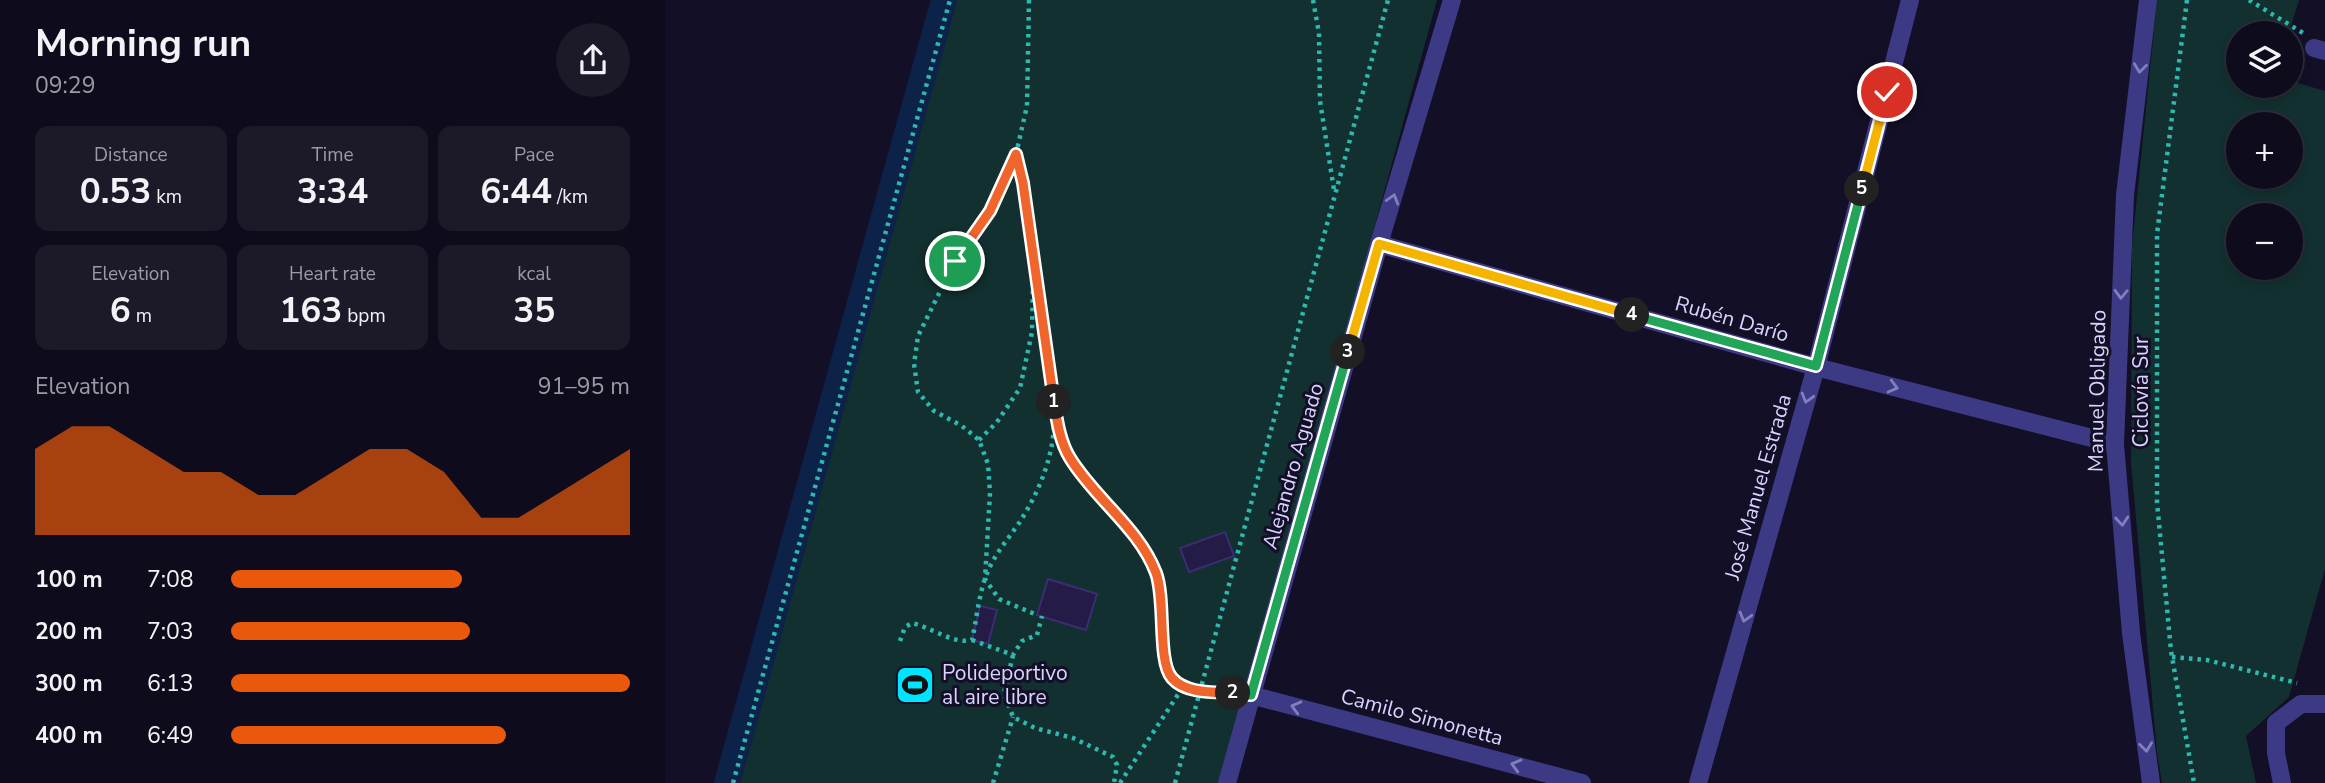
<!DOCTYPE html>
<meta charset="utf-8">
<style>
:root{--surface:#0e0b1c;--page:#1c1929;--text:#f1f3f6;--muted:#9b9ba3;--line:#2e2b3b;--accent:#ea580c}
body{margin:0;font-family:"Nunito Sans",sans-serif;background:var(--page);color:var(--text);height:100vh;display:flex;flex-direction:column;font-size:26px;white-space:nowrap}
*{box-sizing:border-box;margin:0}
p{font-size:23px;color:var(--muted)}
.icon{flex:none;width:38px;height:38px;fill:none;stroke:currentColor;stroke-width:2;stroke-linecap:round;stroke-linejoin:round}
.map{position:relative;flex:1;overflow:hidden}
.side{display:flex;flex-direction:column;background:var(--surface);width:665px}
.side>*{flex:none}
.tools{position:absolute;left:1561px;top:21px;display:grid;gap:14px}
.tools a{display:grid;place-items:center;width:77px;height:77px;border-radius:50%;background:var(--surface);box-shadow:0 4px 10px #0003,0 0 0 2px var(--line);font-size:35px}
.pin{position:absolute;display:grid;place-items:center;width:60px;height:60px;color:#fff;margin:-30px;border:4px solid #fff;border-radius:50%;box-shadow:0 2px 7px #0007}
.km{position:absolute;width:35px;height:35px;margin:-18px;border-radius:50%;background:#222;color:#fff;font-size:19px;line-height:35px;text-align:center}
.round{display:grid;place-items:center;flex:none;width:74px;height:74px;border-radius:37px;background:var(--page)}
.overview{display:flex;align-items:center;justify-content:space-between;height:119px;padding:0 35px}
h1{font-size:38px;font-weight:700;line-height:52px}
.stats{display:grid;grid-template-columns:repeat(3,1fr);gap:10px;height:119px;padding:7px 35px}
.stats div{display:grid;align-content:center;border-radius:14px;background:var(--page);text-align:center}
.stats b{font-size:35px;font-weight:700}
.stats small{font-size:19px;font-weight:400}
.stats p{font-size:19px}
.chart{height:196px;padding:14px 35px}
.chart p{display:flex;justify-content:space-between}
.chart svg{width:100%;height:126px;margin-top:7px;fill:var(--accent);opacity:.7}
ul{padding:0 35px;list-style:none;font-size:23px}
li{display:grid;grid-template-columns:112px 84px 1fr;align-items:center;height:52px}
li i{height:18px;border-radius:9px;background:var(--accent)}
main{display:flex;flex:1;min-height:0}
.map>svg:first-child{display:block}
.green{fill:#12302f;fill-rule:evenodd}
.lines{fill:none;stroke-linecap:round;stroke-linejoin:round}
.canal{stroke:#0c2248;stroke-width:26}
.building{fill:#241b47;stroke:#3b2d73;stroke-width:2}
.path{stroke:#2fb8b0;stroke-width:4.5;stroke-dasharray:3.5 5;stroke-linecap:butt}
.minor{stroke:#3d3a85;stroke-width:18}
.oneway{stroke:#837fbc}
.split-1-casing{stroke:#fff;stroke-width:14}
.split-2-casing{stroke:#fff;stroke-width:14}
.split-3-casing{stroke:#fff;stroke-width:14}
.split-4-casing{stroke:#fff;stroke-width:14}
.split-5-casing{stroke:#fff;stroke-width:14}
.split-6-casing{stroke:#fff;stroke-width:14}
.split-1{stroke:#f0652b;stroke-width:9}
.split-2{stroke:#f0652b;stroke-width:9}
.split-3{stroke:#22a559;stroke-width:9}
.split-4{stroke:#f5b400;stroke-width:9}
.split-5{stroke:#22a559;stroke-width:9}
.split-6{stroke:#f5b400;stroke-width:9}
.labels{text-anchor:middle;stroke-width:6;stroke-linejoin:round;paint-order:stroke}
.street-label{font-size:21px;fill:#d9d4ff;stroke:#130f26}
.poi-label{font-size:21px;fill:#d9d4ff;stroke:#130f26;text-anchor:start}
</style>
<main>
<section class="side">
<div class="overview"><div><h1>Morning run</h1><p>09:29</p></div><a class="round"><svg class="icon" aria-label="share" viewBox="0 0 24 24"><path d="M12 15V3M7 8l5-5 5 5M5 13v7h14v-7"/></svg></a></div>
<div class="stats">
<div><p>Distance</p><b>0.53<small> km</small></b></div>
<div><p>Time</p><b>3:34</b></div>
<div><p>Pace</p><b>6:44<small> /km</small></b></div>
</div>
<div class="stats">
<div><p>Elevation</p><b>6<small> m</small></b></div>
<div><p>Heart rate</p><b>163<small> bpm</small></b></div>
<div><p>kcal</p><b>35</b></div>
</div>
<div class="chart"><p><span>Elevation</span>91–95 m</p>
<svg viewBox="0 0 160 44" preserveAspectRatio="none"><path d="M0 44V14L10 6L20 6L30 14L40 22L50 22L60 30L70 30L80 22L90 14L100 14L110 22L120 38L130 38L140 30L150 22L160 14V44z"/></svg>
</div>
<ul>
<li><b>100 m</b>7:08<i style="width:58%"></i></li>
<li><b>200 m</b>7:03<i style="width:60%"></i></li>
<li><b>300 m</b>6:13<i style="width:100%"></i></li>
<li><b>400 m</b>6:49<i style="width:69%"></i></li>
</ul>
</section>
<div class="map">
<svg width="1660" height="783" viewBox="0 0 1660 783">
<rect width="100%" height="100%" fill="#130f26"/>
<path class="green" d="M271 0H772L556 783H54Z
M1492 0H1634L1624 33H1573V86H1626V81L1660 91V569L1624 697 1581 736 1591 783H1497L1492 753 1466 462 1467 246ZM1573 124H1626V177H1573ZM1573 215H1626V268H1573Z"/>
<g class="lines">
<path class="canal" d="M62 783 279 0"/>
</g>
<path class="building" d="M560 532 569 556 524 572 515 548Z
M383 579 432 594 421 630 372 615Z
M315 606 332 610 323 644 307 640Z"/>
<g class="lines">
<path class="path" d="M364 0 362 106 351 154 325 211 290 261 253 336 249 364 253 392 269 411 297 426 314 440 323 464 325 493 320 579 334 599 372 615
M648 0 654 33 655 101 669 190
M1522 0 1492 234V502L1506 651 1529 783
M1584 0 1638 33
M351 155 358 183 368 267
M368 265 393 428 404 457 479 550 492 575 497 603 499 660 507 678 525 689
M314 440 332 422 355 388 367 332 368 279
M307 640 348 655 357 641 372 635 377 616
M235 641 240 627 247 623C265 627 290 645 307 640 312 618 314 591 323 571 331 552 345 537 356 520 375 490 390 453 389 417
M348 655 339 693 348 717 370 728 408 738 448 757 452 765 449 783
M1507 657 1542 660 1632 683
M68 783 285 0
M328 783 348 717
M455 783 514 693 525 689 568 693
M510 783 723 0"/>
<path class="minor" d="M1483 0 1460 195 1450 444 1466 633 1486 783
M1649 48 1660 51
M714 244 1151 367 1450 444
M586 695 917 783
M562 783 714 244 787 0
M1033 783 1151 367 1245 0
M1617 783 1611 753V723L1636 704H1660"/>
</g>
<defs><path id="oneway-chevron" d="M-2-3.5L2.5 0L-2 3.5" fill="none" stroke-width="1.6" stroke-linecap="round" stroke-linejoin="round" transform="scale(1.75)"/></defs>
<g class="oneway">
<use href="#oneway-chevron" transform="translate(1475 68) rotate(97)"/>
<use href="#oneway-chevron" transform="translate(728 199) rotate(-73)"/>
<use href="#oneway-chevron" transform="translate(1456 294) rotate(92)"/>
<use href="#oneway-chevron" transform="translate(1228 387) rotate(15)"/>
<use href="#oneway-chevron" transform="translate(1142 398) rotate(106)"/>
<use href="#oneway-chevron" transform="translate(1457 521) rotate(85)"/>
<use href="#oneway-chevron" transform="translate(1080 617) rotate(106)"/>
<use href="#oneway-chevron" transform="translate(631 707) rotate(-165)"/>
<use href="#oneway-chevron" transform="translate(1481 747) rotate(83)"/>
<use href="#oneway-chevron" transform="translate(851 765) rotate(-165)"/>
</g>
<g class="lines">
<g class="split-1-casing">
<path id="split-1" d="M290 261 325 211 351 154 358 183 389 402"/>
</g>
<g class="split-2-casing">
<path id="split-2" d="M389 402C392 421 395 442 405 458 430 499 474 528 491 573 501 600 492 661 507 678 521 694 549 692 568 693"/>
</g>
<g class="split-3-casing">
<path id="split-3" d="M568 693 586 695 683 352"/>
</g>
<g class="split-4-casing">
<path id="split-4" d="M683 352 714 244 967 315"/>
</g>
<g class="split-5-casing">
<path id="split-5" d="M967 315 1151 366 1197 189"/>
</g>
<g class="split-6-casing">
<path id="split-6" d="M1197 189 1222 92"/>
</g>
<use href="#split-1" class="split-1"/>
<use href="#split-2" class="split-2"/>
<use href="#split-3" class="split-3"/>
<use href="#split-4" class="split-4"/>
<use href="#split-5" class="split-5"/>
<use href="#split-6" class="split-6"/>
</g>
<defs>
<g id="stadium-square" transform="scale(2.0125)"><rect x="-9" y="-9" width="18" height="18" rx="4" fill="#00e5ff" stroke="#130f26"/><path d="M0-5a6.5 5 0 1 0 0 10a6.5 5 0 1 0 0-10ZM-3.5-1.8h7v3.6h-7Z" fill="#111"/></g>
</defs>
<g fill-rule="evenodd">
<use href="#stadium-square" x="250" y="685"/>
</g>
<g class="labels">
<g class="street-label">
<text transform="translate(1067 319) rotate(16)" y="7">Rubén Darío</text>
<text transform="translate(1432 391) rotate(-89)" y="7">Manuel Obligado</text>
<text transform="translate(1476 392) rotate(-90)" y="7">Ciclovía Sur</text>
<text transform="translate(628 466) rotate(-74)" y="7">Alejandro Aguado</text>
<text transform="translate(1093 487) rotate(-74)" y="7">José Manuel Estrada</text>
<text transform="translate(757 717) rotate(15)" y="7">Camilo Simonetta</text>
</g>
<g class="poi-label">
<text x="277" y="680">Polideportivo<tspan x="277" dy="24">al aire libre</tspan></text>
</g>
</g>
</svg>
<div class="tools">
<a><svg class="icon" aria-label="layers" viewBox="0 0 24 24"><path d="M12 4l9 5-9 5-9-5zM3 14l9 5 9-5"/></svg></a>
<a>+</a>
<a>−</a>
</div>
<div class="pin" style="left:290px;top:261px;background:#1e9e55"><svg class="icon" aria-label="arrive" viewBox="0 0 24 24"><path d="M6 21V4h12l-3 4 3 4H6"/></svg></div>
<div class="pin" style="left:1222px;top:92px;background:#d93025"><svg class="icon" aria-label="check" viewBox="0 0 24 24"><path d="M5 12l5 5 9-10"/></svg></div>
<b class="km" style="left:389px;top:402px">1</b>
<b class="km" style="left:568px;top:693px">2</b>
<b class="km" style="left:683px;top:352px">3</b>
<b class="km" style="left:967px;top:315px">4</b>
<b class="km" style="left:1197px;top:189px">5</b>
</div>
</main>
